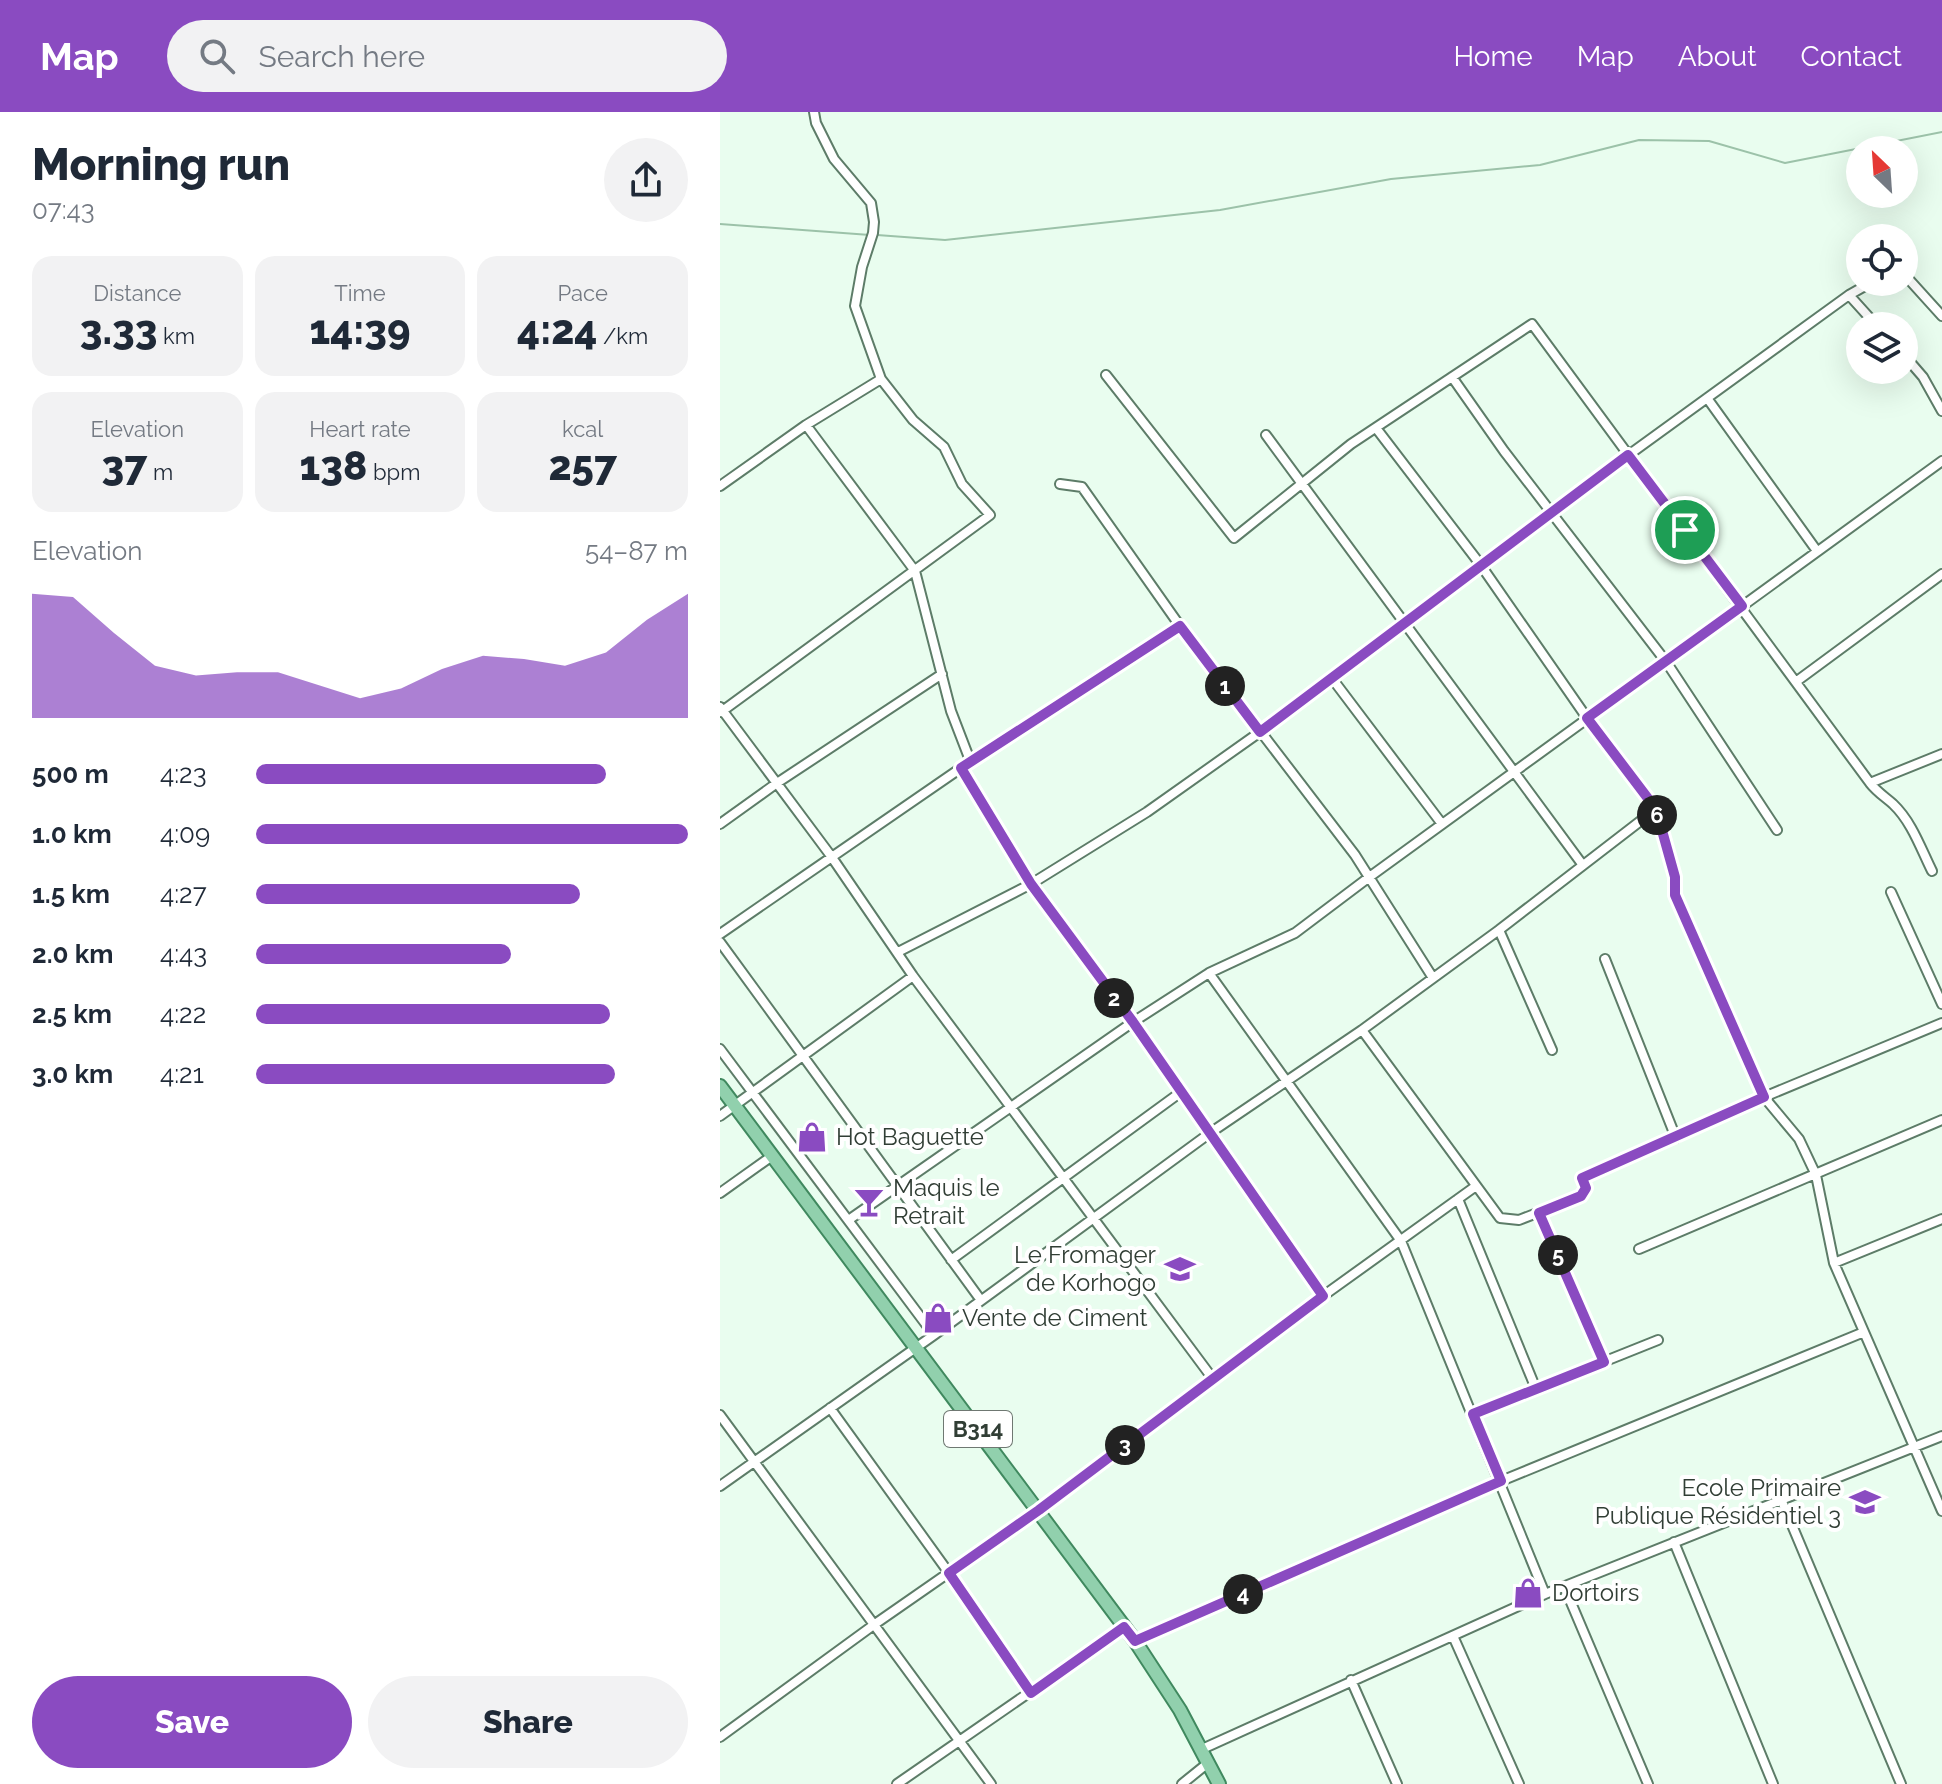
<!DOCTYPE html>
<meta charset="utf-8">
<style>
:root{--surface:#fff;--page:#f2f2f3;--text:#1f2937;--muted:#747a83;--accent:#8a4bc1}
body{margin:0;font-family:Raleway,sans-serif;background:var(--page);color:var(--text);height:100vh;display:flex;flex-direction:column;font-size:30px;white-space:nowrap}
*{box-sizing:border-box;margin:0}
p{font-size:26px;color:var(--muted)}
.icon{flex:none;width:44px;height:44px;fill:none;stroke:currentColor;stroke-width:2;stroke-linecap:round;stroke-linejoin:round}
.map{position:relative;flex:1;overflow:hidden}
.drawer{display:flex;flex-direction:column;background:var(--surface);width:720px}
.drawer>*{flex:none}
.needle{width:52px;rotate:335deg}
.controls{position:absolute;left:1126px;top:24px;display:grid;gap:16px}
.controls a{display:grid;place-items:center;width:72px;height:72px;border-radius:50%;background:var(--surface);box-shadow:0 8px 32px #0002;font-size:40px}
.pin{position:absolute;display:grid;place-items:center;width:68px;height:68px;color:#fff;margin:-34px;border:4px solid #fff;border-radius:50%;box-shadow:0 2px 8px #0007}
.km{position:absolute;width:40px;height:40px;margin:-20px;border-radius:50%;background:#222;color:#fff;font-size:22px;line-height:40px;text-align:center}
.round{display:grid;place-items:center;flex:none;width:84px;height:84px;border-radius:42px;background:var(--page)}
.head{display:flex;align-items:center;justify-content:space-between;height:136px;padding:0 32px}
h1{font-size:44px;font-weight:800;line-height:60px}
.stats{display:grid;grid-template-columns:repeat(3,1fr);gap:12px;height:136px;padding:8px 32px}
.stats div{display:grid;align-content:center;border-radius:20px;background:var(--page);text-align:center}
.stats b{font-size:40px;font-weight:800}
.stats small{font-size:22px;font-weight:400}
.stats p{font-size:22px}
.chart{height:224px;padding:16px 32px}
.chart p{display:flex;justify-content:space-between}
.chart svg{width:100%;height:144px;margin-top:8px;fill:var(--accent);opacity:.7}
.action{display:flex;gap:16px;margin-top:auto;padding:16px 32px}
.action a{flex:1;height:92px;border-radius:48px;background:var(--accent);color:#fff;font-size:32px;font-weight:800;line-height:92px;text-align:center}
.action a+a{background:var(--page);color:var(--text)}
ul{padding:0 32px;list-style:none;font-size:26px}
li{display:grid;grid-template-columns:128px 96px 1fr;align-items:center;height:60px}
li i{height:20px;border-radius:10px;background:var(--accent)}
header{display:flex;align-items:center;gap:48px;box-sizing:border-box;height:112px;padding:0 40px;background:var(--accent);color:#fff}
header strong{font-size:38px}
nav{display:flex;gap:44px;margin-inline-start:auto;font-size:28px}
.search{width:560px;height:72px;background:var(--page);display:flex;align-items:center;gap:20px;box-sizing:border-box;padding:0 28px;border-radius:44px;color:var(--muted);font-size:30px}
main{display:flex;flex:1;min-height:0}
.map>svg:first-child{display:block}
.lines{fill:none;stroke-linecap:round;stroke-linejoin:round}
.stream{stroke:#9cc2a9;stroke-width:2}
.minor-casing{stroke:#5d7c68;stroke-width:12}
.primary-casing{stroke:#40895f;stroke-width:16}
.minor{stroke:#fff;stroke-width:8}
.primary{stroke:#91d0ad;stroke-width:12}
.route-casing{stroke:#fff;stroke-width:16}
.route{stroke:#8a4bc1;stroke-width:10}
.labels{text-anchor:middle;stroke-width:8;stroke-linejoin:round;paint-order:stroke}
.shield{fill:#fff;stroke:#6f7872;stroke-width:2}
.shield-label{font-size:22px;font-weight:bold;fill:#313e35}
.poi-label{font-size:24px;fill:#313e35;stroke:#fff;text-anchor:start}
</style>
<header>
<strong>Map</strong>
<div class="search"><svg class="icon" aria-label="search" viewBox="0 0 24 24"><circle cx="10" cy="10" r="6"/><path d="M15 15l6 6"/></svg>Search here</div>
<nav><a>Home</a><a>Map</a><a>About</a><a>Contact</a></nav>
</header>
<main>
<section class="drawer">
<div class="head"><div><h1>Morning run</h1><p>07:43</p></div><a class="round"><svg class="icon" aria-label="share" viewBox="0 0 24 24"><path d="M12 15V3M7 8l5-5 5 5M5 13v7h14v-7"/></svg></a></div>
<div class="stats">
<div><p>Distance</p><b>3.33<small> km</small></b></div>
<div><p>Time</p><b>14:39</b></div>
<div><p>Pace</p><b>4:24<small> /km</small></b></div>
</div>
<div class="stats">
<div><p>Elevation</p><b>37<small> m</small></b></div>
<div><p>Heart rate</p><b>138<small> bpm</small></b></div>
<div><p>kcal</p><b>257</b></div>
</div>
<div class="chart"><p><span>Elevation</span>54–87 m</p>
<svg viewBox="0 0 160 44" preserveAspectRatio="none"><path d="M0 44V6L10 7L20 18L30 28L40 31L50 30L60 30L70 34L80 38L90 35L100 29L110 25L120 26L130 28L140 24L150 14L160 6V44z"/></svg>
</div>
<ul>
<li><b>500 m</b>4:23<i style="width:81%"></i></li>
<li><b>1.0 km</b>4:09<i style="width:100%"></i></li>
<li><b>1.5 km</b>4:27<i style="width:75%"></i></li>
<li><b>2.0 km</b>4:43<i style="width:59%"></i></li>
<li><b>2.5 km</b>4:22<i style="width:82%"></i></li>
<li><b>3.0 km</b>4:21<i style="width:83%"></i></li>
</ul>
<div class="action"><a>Save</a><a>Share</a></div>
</section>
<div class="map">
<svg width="1222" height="1672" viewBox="0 0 1222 1672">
<rect width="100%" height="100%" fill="#e9fdef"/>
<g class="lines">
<path class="stream" d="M0 112 150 123
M157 123 225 128 500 98 671 67 820 53 919 28 989 29 1065 51 1222 20"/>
<g class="minor-casing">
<path id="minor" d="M1184 162 1222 204
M1129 183 1157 214
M1184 243 1203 265 1222 299
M386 263 514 426 631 332 812 212 1150 671C1157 680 1165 685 1173 692 1192 710 1201 737 1212 759
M732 265 784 339 947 551 1057 718
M987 286 1097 439
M86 313 195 459 231 599 251 651
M656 316 760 452 867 606 936 697 955 765V783L1044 985 1079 1027 1096 1063 1114 1151 1222 1399
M546 323 862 752
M340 372 362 375 460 514 635 743 713 866
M0 374 86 313 161 267
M611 565 722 712
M1077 569 1222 462
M0 595 111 744 193 864 493 1267
M1 600 270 403 242 372 224 335 193 308 161 267 135 194 142 155 153 121 154 110 151 91 114 47 96 11 94 0
M241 656 311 772 413 910 603 1184
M1150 671 1222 642
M0 712 57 671 222 562
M1171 780 1222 892
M779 818 832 938
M0 822 241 656 460 514
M0 830 260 1187
M178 840 311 772 427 700 540 620 830 400 1129 183 1152 170
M885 847 956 1026
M489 861 681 1129 825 1482
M642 918 780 1106 799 1108 861 1084 866 1076 862 1066 1044 985 1222 911
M0 937 214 1223
M0 1004 193 864
M0 1081 52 1044
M738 1087 816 1277
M819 1101 884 1250
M130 1107 413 910 489 861 575 821 648 766 1222 349
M919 1137 1222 1008
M231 1148 461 980
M1114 1151 1222 1107
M110 1296 229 1461 311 1581
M753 1302 938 1228
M0 1303 271 1672
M0 1374 214 1223 490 1021 642 918 779 818 936 697
M1061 1387 1181 1672
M954 1430 1053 1672
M844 1474 928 1672
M733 1524 799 1672
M415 1529 781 1369 1144 1220
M631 1568 677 1672
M0 1625 155 1512 319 1398 603 1184 756 1074
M480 1638 825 1482 1222 1324
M177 1672 404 1515
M462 1672 488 1651"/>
</g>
<g class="primary-casing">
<path id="primary" d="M0 974 415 1529 460 1598 499 1672"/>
</g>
<use href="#minor" class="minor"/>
<use href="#primary" class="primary"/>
</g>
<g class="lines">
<g class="route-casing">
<path id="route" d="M908 343 1022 494 867 606 936 697 955 765V783L1044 985 862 1066 866 1076 861 1084 819 1101 884 1250 753 1302 781 1369 415 1529 404 1515 311 1581 229 1461 319 1398 603 1184 413 910 311 772 241 656 460 514 540 620Z"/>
</g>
<use href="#route" class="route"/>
</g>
<defs>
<g id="shop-bare" transform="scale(2.4)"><path d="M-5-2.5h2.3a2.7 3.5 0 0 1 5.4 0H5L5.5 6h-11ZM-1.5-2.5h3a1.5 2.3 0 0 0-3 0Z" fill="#8a4bc1" stroke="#fff" stroke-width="2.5" paint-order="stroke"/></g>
<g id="bar-bare" transform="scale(2.4)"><path d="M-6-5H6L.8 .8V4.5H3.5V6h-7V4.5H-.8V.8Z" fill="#8a4bc1" stroke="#fff" stroke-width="2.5" paint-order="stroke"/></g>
<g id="school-bare" transform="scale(2.4)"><path d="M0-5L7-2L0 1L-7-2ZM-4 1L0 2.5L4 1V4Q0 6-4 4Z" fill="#8a4bc1" stroke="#fff" stroke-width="2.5" paint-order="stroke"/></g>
</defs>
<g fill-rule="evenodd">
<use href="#shop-bare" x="92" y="1025"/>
<use href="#bar-bare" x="149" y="1090"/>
<use href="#school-bare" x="460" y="1157"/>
<use href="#shop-bare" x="218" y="1206"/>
<use href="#school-bare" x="1145" y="1390"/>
<use href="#shop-bare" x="808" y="1481"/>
</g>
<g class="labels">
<rect class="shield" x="224" y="1299" width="68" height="36" rx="6"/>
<g class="shield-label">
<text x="258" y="1325">B314</text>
</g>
<g class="poi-label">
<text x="116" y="1033">Hot Baguette</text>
<text x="173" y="1084">Maquis le<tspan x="173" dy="28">Retrait</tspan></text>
<text x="436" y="1151" text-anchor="end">Le Fromager<tspan x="436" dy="28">de Korhogo</tspan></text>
<text x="242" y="1214">Vente de Ciment</text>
<text x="1121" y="1384" text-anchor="end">Ecole Primaire<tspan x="1121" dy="28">Publique Résidentiel 3</tspan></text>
<text x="832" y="1489">Dortoirs</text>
</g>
</g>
</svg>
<div class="controls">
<a><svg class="needle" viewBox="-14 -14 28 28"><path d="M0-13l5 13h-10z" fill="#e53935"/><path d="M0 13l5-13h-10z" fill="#747a83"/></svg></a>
<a><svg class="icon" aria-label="locate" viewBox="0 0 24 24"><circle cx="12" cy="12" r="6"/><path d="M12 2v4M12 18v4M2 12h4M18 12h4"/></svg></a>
<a><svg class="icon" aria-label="layers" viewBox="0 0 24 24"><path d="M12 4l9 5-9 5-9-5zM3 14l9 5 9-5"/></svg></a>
</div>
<div class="pin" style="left:965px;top:418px;background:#1e9e55"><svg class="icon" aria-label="arrive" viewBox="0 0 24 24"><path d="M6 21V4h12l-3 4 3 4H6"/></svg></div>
<b class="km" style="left:505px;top:574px">1</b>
<b class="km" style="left:394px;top:886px">2</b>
<b class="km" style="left:405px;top:1333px">3</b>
<b class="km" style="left:523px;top:1482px">4</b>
<b class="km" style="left:838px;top:1143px">5</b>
<b class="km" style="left:937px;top:703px">6</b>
</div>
</main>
